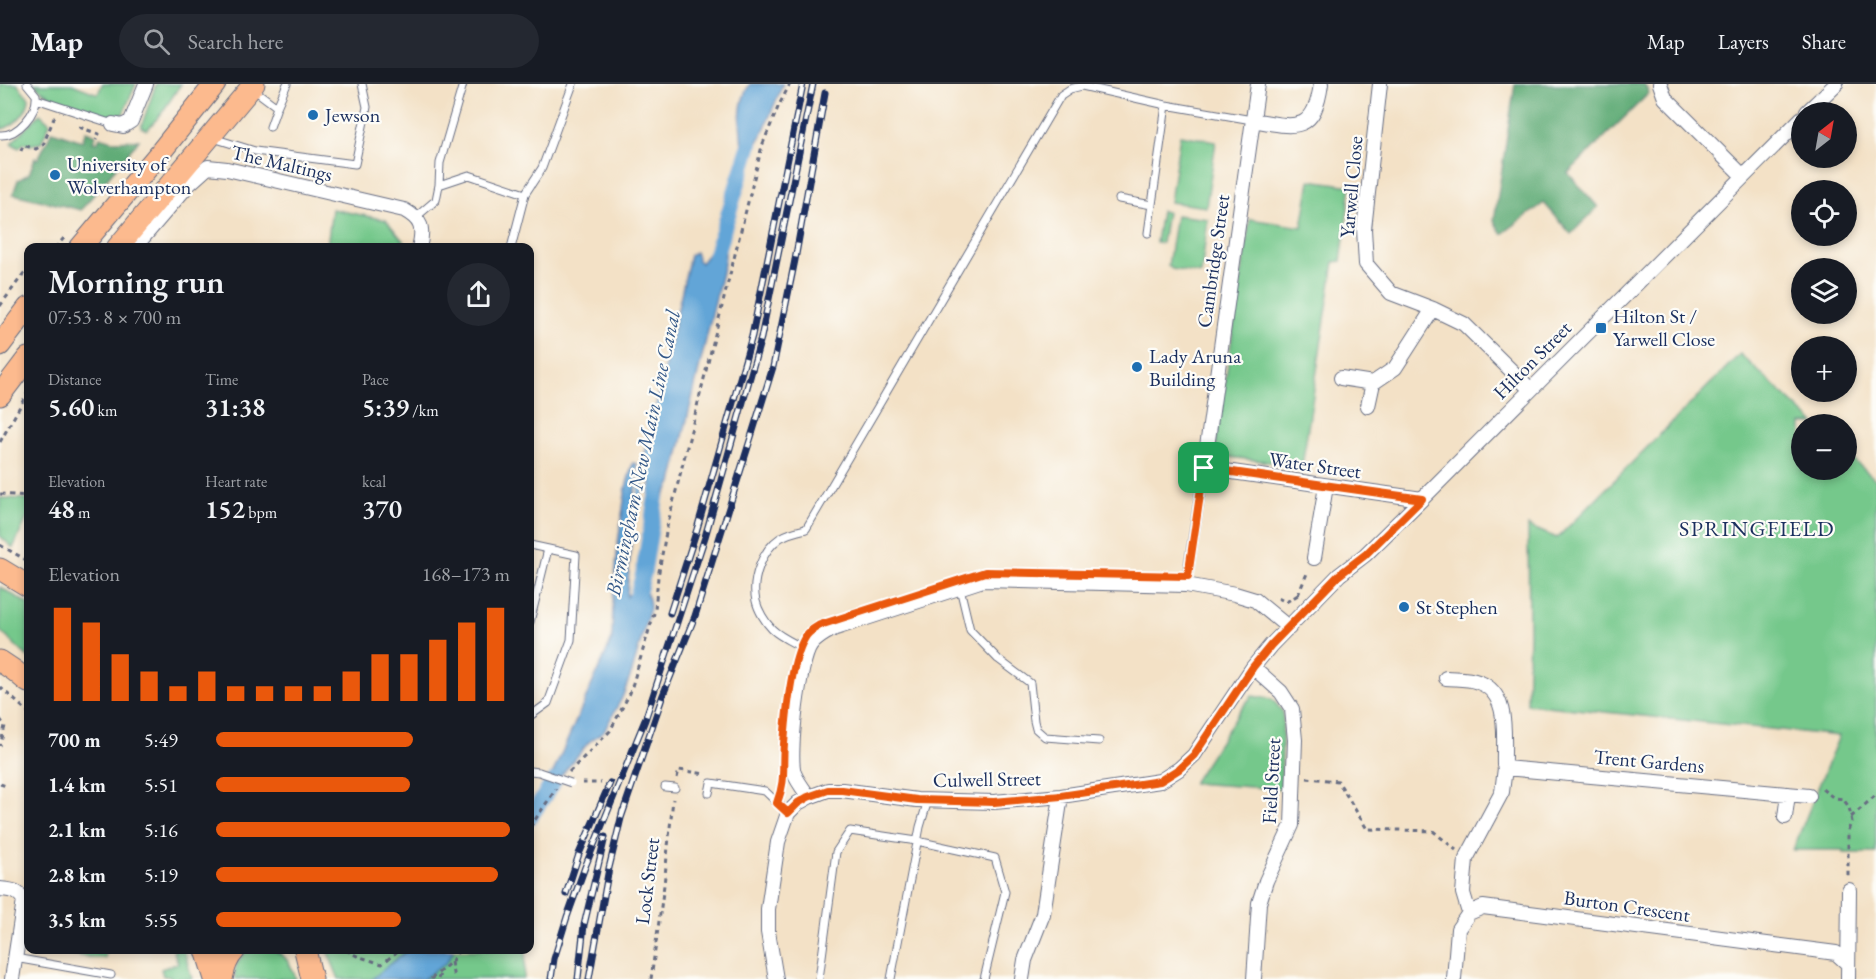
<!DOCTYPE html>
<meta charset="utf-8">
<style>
:root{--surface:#171b24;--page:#242831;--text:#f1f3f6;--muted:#9ea1a6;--line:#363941;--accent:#ea580c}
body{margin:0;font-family:"EB Garamond",serif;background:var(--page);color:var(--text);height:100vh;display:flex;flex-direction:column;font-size:22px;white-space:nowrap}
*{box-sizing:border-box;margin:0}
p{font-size:20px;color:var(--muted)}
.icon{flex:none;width:33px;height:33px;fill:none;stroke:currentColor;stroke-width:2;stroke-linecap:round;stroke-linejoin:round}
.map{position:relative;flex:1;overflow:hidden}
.panel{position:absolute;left:24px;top:159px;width:510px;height:711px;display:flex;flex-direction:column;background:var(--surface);border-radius:12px;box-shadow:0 3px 9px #0003}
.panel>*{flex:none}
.needle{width:39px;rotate:31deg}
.fabs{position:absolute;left:1791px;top:18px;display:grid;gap:12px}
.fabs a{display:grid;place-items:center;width:66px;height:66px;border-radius:50%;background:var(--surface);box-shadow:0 3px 9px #0003;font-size:30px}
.pin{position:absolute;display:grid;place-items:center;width:51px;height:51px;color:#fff;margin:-26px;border-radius:12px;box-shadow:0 3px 9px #0006}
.round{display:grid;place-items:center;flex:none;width:63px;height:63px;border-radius:32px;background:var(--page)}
.head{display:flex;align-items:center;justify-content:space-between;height:102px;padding:0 24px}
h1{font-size:33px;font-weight:600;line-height:45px}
.figures{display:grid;grid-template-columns:repeat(3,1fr);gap:9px;height:102px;padding:6px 24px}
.figures div{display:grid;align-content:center}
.figures b{font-size:26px;font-weight:600}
.figures small{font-size:16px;font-weight:400}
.figures p{font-size:16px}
.chart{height:168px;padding:12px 24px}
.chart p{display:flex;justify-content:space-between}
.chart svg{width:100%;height:108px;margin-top:6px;stroke:var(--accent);stroke-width:6}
ul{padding:0 24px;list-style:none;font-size:20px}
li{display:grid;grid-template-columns:96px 72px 1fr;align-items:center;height:45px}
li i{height:15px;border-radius:8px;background:var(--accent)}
header{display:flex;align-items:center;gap:36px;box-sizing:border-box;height:84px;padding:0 30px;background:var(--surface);border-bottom:2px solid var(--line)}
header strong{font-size:28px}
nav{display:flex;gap:33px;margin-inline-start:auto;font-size:21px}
.search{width:420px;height:54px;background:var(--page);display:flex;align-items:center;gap:15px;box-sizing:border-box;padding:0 21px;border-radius:33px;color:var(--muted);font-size:22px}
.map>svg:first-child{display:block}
.green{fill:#75c88b;stroke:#487c74;stroke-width:1.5}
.forest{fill:#60ac77;stroke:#3e6e6a;stroke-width:1.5}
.water{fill:#62a5d7;stroke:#3e6a9a;stroke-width:1.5}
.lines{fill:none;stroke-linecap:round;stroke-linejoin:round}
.stream{stroke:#62a5d7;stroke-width:4.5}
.canal{stroke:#62a5d7;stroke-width:16}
.service-casing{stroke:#676d82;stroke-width:9}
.pedestrian-casing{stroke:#676d82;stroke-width:11}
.minor-casing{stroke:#676d82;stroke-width:16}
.trunk-casing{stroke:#676d82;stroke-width:23}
.path{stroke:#676d82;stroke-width:3;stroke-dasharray:4.5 4.5;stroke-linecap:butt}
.service{stroke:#fff;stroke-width:7}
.pedestrian{stroke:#fff;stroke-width:9}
.minor{stroke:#fff;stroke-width:14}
.trunk{stroke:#fcba8e;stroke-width:21}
.rail-casing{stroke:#1b2f5e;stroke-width:7}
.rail{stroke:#fdfcf7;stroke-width:4.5;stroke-dasharray:14;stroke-linecap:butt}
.service-bridge-casing{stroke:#676d82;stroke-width:9;stroke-linecap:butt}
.service-bridge{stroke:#fff;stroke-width:7}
.route-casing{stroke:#fff;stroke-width:12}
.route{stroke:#ea580c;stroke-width:8}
.poi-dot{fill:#1f6fb2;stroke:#fdfcf7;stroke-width:2}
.labels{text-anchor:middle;stroke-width:4.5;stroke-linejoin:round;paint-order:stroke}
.poi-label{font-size:20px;fill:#1b2f5e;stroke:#fdfcf7;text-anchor:start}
.street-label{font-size:20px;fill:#1b2f5e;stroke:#fdfcf7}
.water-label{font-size:21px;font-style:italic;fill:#345888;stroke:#fdfcf7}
.quarter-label{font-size:22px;letter-spacing:1.5px;fill:#1b2f5e;stroke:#fdfcf7}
</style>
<header>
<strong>Map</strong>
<div class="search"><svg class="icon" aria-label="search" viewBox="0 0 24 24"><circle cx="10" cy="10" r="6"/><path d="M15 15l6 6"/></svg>Search here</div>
<nav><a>Map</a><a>Layers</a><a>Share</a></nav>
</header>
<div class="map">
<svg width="1876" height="895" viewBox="0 0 1876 895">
<rect width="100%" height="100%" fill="#fdfcf7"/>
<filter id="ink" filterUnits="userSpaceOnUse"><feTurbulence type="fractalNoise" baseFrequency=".0167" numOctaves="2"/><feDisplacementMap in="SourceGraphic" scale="12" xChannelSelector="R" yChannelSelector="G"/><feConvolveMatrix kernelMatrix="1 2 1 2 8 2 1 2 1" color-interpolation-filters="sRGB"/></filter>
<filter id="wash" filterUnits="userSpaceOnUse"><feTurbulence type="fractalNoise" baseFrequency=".008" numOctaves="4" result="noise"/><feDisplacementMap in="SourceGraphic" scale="24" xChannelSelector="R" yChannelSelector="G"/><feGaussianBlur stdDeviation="1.35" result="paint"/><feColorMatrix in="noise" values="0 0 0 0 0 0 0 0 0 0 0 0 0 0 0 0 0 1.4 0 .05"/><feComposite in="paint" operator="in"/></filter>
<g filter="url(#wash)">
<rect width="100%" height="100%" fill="#f3e1c6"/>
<path class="green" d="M0 0H17L29 14C29 27 14 43 1 45Z
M34 0H72L98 10 102 0H136L123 30 113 34 53 14 42 7Z
M156 0H181L161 30 147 46 141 43Z
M40 30 50 39 41 59 30 61 24 59 19 64 11 59Z
M1180 51 1216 57 1206 123 1170 118Z
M1310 96 1351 102 1341 177 1334 178 1302 382 1214 371 1250 135 1302 143Z
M332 125 386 136 404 158 403 163H327Z
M1161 127 1167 128 1162 159 1156 158Z
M1176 131 1208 135 1201 190 1172 185 1168 182Z
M1740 270 1815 340H1802V386H1846L1847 370 1876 396V769H1844V766H1793L1839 652 1527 620 1529 551 1528 442 1557 454Z
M0 414 28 415V432L13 464 0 452Z
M0 503 28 520V573L0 547Z
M1252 612 1272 615 1283 628 1281 705 1193 699 1241 625Z
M48 866H77L100 869 101 866H106L105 874H93Z
M173 866H184L192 895H171V893L163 892 161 885 178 879Z
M248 866C276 862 288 869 296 895H235C233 882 239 875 248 866Z
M327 866H407L374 895H339Z
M454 866H526L524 895H423L446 879Z"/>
<path class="forest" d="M1515 0H1644L1649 9 1568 89 1598 123 1571 150 1544 119 1502 150 1494 137Z
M52 47 82 57 86 47 96 51 93 58 97 59 100 53 112 57 139 56 81 126 13 110 18 96 29 90 35 74 38 75Z"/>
<path class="water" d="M750 0H783L761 53 744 81C742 54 734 23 750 0Z
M722 152 725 170 724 180 672 399 655 427 650 396 642 383 690 171 695 168 698 176 701 179Z
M633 379 637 380 627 513 641 498 649 515 650 524 632 588 622 614 604 647 589 658 541 716 612 555 613 517 618 459 626 403Z
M408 866H454L446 879 423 895H372Z"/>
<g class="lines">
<path class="stream" d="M630 426 638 425 642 395 650 387"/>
<path class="canal" d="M715 173 750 60
M635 520 643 491 657 407
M530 733 554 697"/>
</g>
</g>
<g filter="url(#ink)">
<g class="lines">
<g class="service-casing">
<path id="service" d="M253 5 277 23 270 43
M36 15 113 40
M277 23 287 0
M0 51C18 52 38 28 36 11L27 0
M213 54 255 67 355 80 367 23 362 0
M439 101 440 79 463 0
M1119 115 1152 121
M416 133 436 116 439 101 469 91 525 110
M1148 149 1166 21 1252 36
M511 164 525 110 542 84 573 0
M530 461 576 471 571 556 548 619 530 632
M960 504 970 546 998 575 1030 599 1034 637 1036 645 1045 653 1099 657
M530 538 548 465
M808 567C797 560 781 554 772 545 765 538 758 526 756 517 751 496 762 466 780 454 788 449 797 447 806 445L1061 11 1070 5 1082 2 1166 21
M530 687 539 688
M665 703 675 704
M709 709 711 699 765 707 788 729
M15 874 111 891
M819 895 836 768 850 747 917 757 995 774 1005 808 984 895
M891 895 920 743 928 716"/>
</g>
<g class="pedestrian-casing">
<path id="pedestrian" d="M1186 501 1204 384"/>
</g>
<g class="minor-casing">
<path id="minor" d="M1258 0 1204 384 1422 415
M1380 0 1364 145 1366 180 1391 209 1433 225 1464 240 1530 305
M1660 0 1665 14 1743 92
M1807 28 1836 0
M1252 36C1294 43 1314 51 1321 0
M113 40 123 42 131 37 146 0
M134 164 189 100 208 83 227 85 404 126C422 136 424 144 419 164
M1341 294 1373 299
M1368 322 1373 299 1395 284 1433 225
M1314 474 1326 402
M1253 583 1281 608 1292 625 1295 656 1292 741 1266 797 1259 819 1254 895
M1446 594C1457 595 1468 594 1478 598 1511 609 1503 654 1504 681L1505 684 1502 708 1466 775 1463 809 1469 829
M1505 684 1809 712
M809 713C804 706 797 697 794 689 788 671 799 576 811 561 816 554 825 549 833 545L983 496 1186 501 1235 510 1255 516 1289 544
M1785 733 1788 710
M0 805C11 806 18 806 24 816L12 895
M776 895 768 848V825L778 758 788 729 798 719 809 713 828 706H842L917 716 994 718 1061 712 1160 697 1179 685 1194 671 1253 583 1271 561 1339 491 1365 471 1422 415 1802 34
M1022 895 1025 876 1043 830 1061 712
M1454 895 1458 845 1469 829 1483 823 1836 869 1847 879
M1848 895 1849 806"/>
</g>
<g class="trunk-casing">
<path id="trunk" d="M80 164 159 70 215 0
M117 164 254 0
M0 261 28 224
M0 311 28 274
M0 485 28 502
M0 577 15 587 28 598
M206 866 215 895
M305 866 312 895
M222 895C224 883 227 874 235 866"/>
</g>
<path class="path" d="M79 43 99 50 96 56
M21 67 23 61 36 65 43 61 54 34 56 35
M55 164 64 154
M0 222 24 189 28 188
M0 358 28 308
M0 410 28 412
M0 461 28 477
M1298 511 1308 487
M1278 514 1286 518 1298 511
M0 603 28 628
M0 635 5 642 0 662
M569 688 610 647 630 609 655 526 658 493 667 443 762 62 779 21 790 0
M677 694 679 686 706 690
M1307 694 1338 697 1367 745 1433 747 1456 766
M582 699H601
M0 700 6 702
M1822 705 1834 714 1843 715 1849 723 1852 738 1848 746V792
M1851 733 1876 711
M530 743 556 705
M346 866 357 872 382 880 399 866
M451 878 454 895
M431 895 451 878 459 866
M438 895 441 888
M651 895 664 801 673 715"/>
<use href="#service" class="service"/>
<use href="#pedestrian" class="pedestrian"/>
<use href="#minor" class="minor"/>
<use href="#trunk" class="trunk"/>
<g class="rail-casing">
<path id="rail" d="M670 529 697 445 752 252 803 0
M621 734 663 611 695 532 773 283 795 176 825 9
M566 810 579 770 610 699
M551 895 554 875 567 833 585 783 645 636 705 453 761 254 813 0
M578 895 584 841 605 753
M589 895 609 784 623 726"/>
</g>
<use href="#rail" class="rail"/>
<g class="service-bridge-casing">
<path id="service-bridge" d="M539 688 571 699"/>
</g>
<use href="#service-bridge" class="service-bridge"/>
</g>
</g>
<g class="lines" filter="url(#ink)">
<g class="route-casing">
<path id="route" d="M1204 384 1422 415 1365 471 1339 491 1271 561 1253 583 1194 671 1179 685 1160 697 1061 712 994 718 917 716 842 706H828L808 713 798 719 788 729 777 719C786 696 782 684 784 660 786 633 791 574 806 552 809 547 815 544 820 541L985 488 1188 492Z"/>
</g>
<use href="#route" class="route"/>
</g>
<g class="poi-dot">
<circle cx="313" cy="31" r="6"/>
<circle cx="55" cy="91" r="6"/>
<rect x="1595" y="238" width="12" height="12" rx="3"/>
<circle cx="1137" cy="283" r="6"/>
<circle cx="1404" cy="523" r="6"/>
</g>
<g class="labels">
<g class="poi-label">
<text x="325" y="38">Jewson</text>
<text x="67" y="87">University of<tspan x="67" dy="23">Wolverhampton</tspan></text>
<text x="1613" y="239">Hilton St /<tspan x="1613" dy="23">Yarwell Close</tspan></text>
<text x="1149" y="279">Lady Aruna<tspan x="1149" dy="23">Building</tspan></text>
<text x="1416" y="530">St Stephen</text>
</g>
<g class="street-label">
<text transform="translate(282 79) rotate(13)" y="7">The Maltings</text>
<text transform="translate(1351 103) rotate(-85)" y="7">Yarwell Close</text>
<text transform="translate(1213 177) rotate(-82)" y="7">Cambridge Street</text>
<text transform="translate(1532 276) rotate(-45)" y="7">Hilton Street</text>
<text transform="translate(1315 381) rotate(8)" y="7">Water Street</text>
<text transform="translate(1649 677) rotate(5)" y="7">Trent Gardens</text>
<text transform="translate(987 695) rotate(-1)" y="7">Culwell Street</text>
<text transform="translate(1271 697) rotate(-87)" y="7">Field Street</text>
<text transform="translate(647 797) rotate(-83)" y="7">Lock Street</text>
<text transform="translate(1627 822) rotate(8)" y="7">Burton Crescent</text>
</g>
<g class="water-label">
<text transform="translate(643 369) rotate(-78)" y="7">Birmingham New Main Line Canal</text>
</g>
<g class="quarter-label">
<text x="1757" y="452">SPRINGFIELD</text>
</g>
</g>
</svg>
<div class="fabs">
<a><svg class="needle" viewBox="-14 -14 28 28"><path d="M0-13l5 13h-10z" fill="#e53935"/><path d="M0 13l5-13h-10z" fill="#9ea1a6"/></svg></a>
<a><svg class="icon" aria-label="locate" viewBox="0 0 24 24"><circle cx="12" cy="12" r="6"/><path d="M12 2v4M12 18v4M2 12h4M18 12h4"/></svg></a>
<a><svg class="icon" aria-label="layers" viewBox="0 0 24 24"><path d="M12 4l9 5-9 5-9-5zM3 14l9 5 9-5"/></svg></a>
<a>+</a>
<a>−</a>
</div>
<div class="pin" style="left:1204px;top:384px;background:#1e9e55"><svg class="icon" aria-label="arrive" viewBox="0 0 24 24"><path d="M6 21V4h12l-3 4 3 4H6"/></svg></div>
<section class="panel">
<div class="head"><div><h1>Morning run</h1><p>07:53 · 8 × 700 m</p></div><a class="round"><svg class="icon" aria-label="share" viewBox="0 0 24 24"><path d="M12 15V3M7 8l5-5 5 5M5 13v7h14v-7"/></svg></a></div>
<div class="figures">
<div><p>Distance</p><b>5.60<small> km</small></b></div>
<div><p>Time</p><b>31:38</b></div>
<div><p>Pace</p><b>5:39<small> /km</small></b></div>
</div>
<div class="figures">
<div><p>Elevation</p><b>48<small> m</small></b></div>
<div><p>Heart rate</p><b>152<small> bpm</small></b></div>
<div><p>kcal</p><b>370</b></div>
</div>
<div class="chart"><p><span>Elevation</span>168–173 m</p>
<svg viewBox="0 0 160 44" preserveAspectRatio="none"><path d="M5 44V6M15 44V12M25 44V25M35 44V32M45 44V38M55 44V32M65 44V38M75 44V38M85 44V38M95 44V38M105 44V32M115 44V25M125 44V25M135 44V19M145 44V12M155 44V6"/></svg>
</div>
<ul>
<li><b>700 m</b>5:49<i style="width:67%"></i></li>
<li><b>1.4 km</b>5:51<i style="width:66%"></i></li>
<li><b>2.1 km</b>5:16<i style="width:100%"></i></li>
<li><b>2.8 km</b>5:19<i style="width:96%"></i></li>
<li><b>3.5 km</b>5:55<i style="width:63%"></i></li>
</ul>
</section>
</div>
